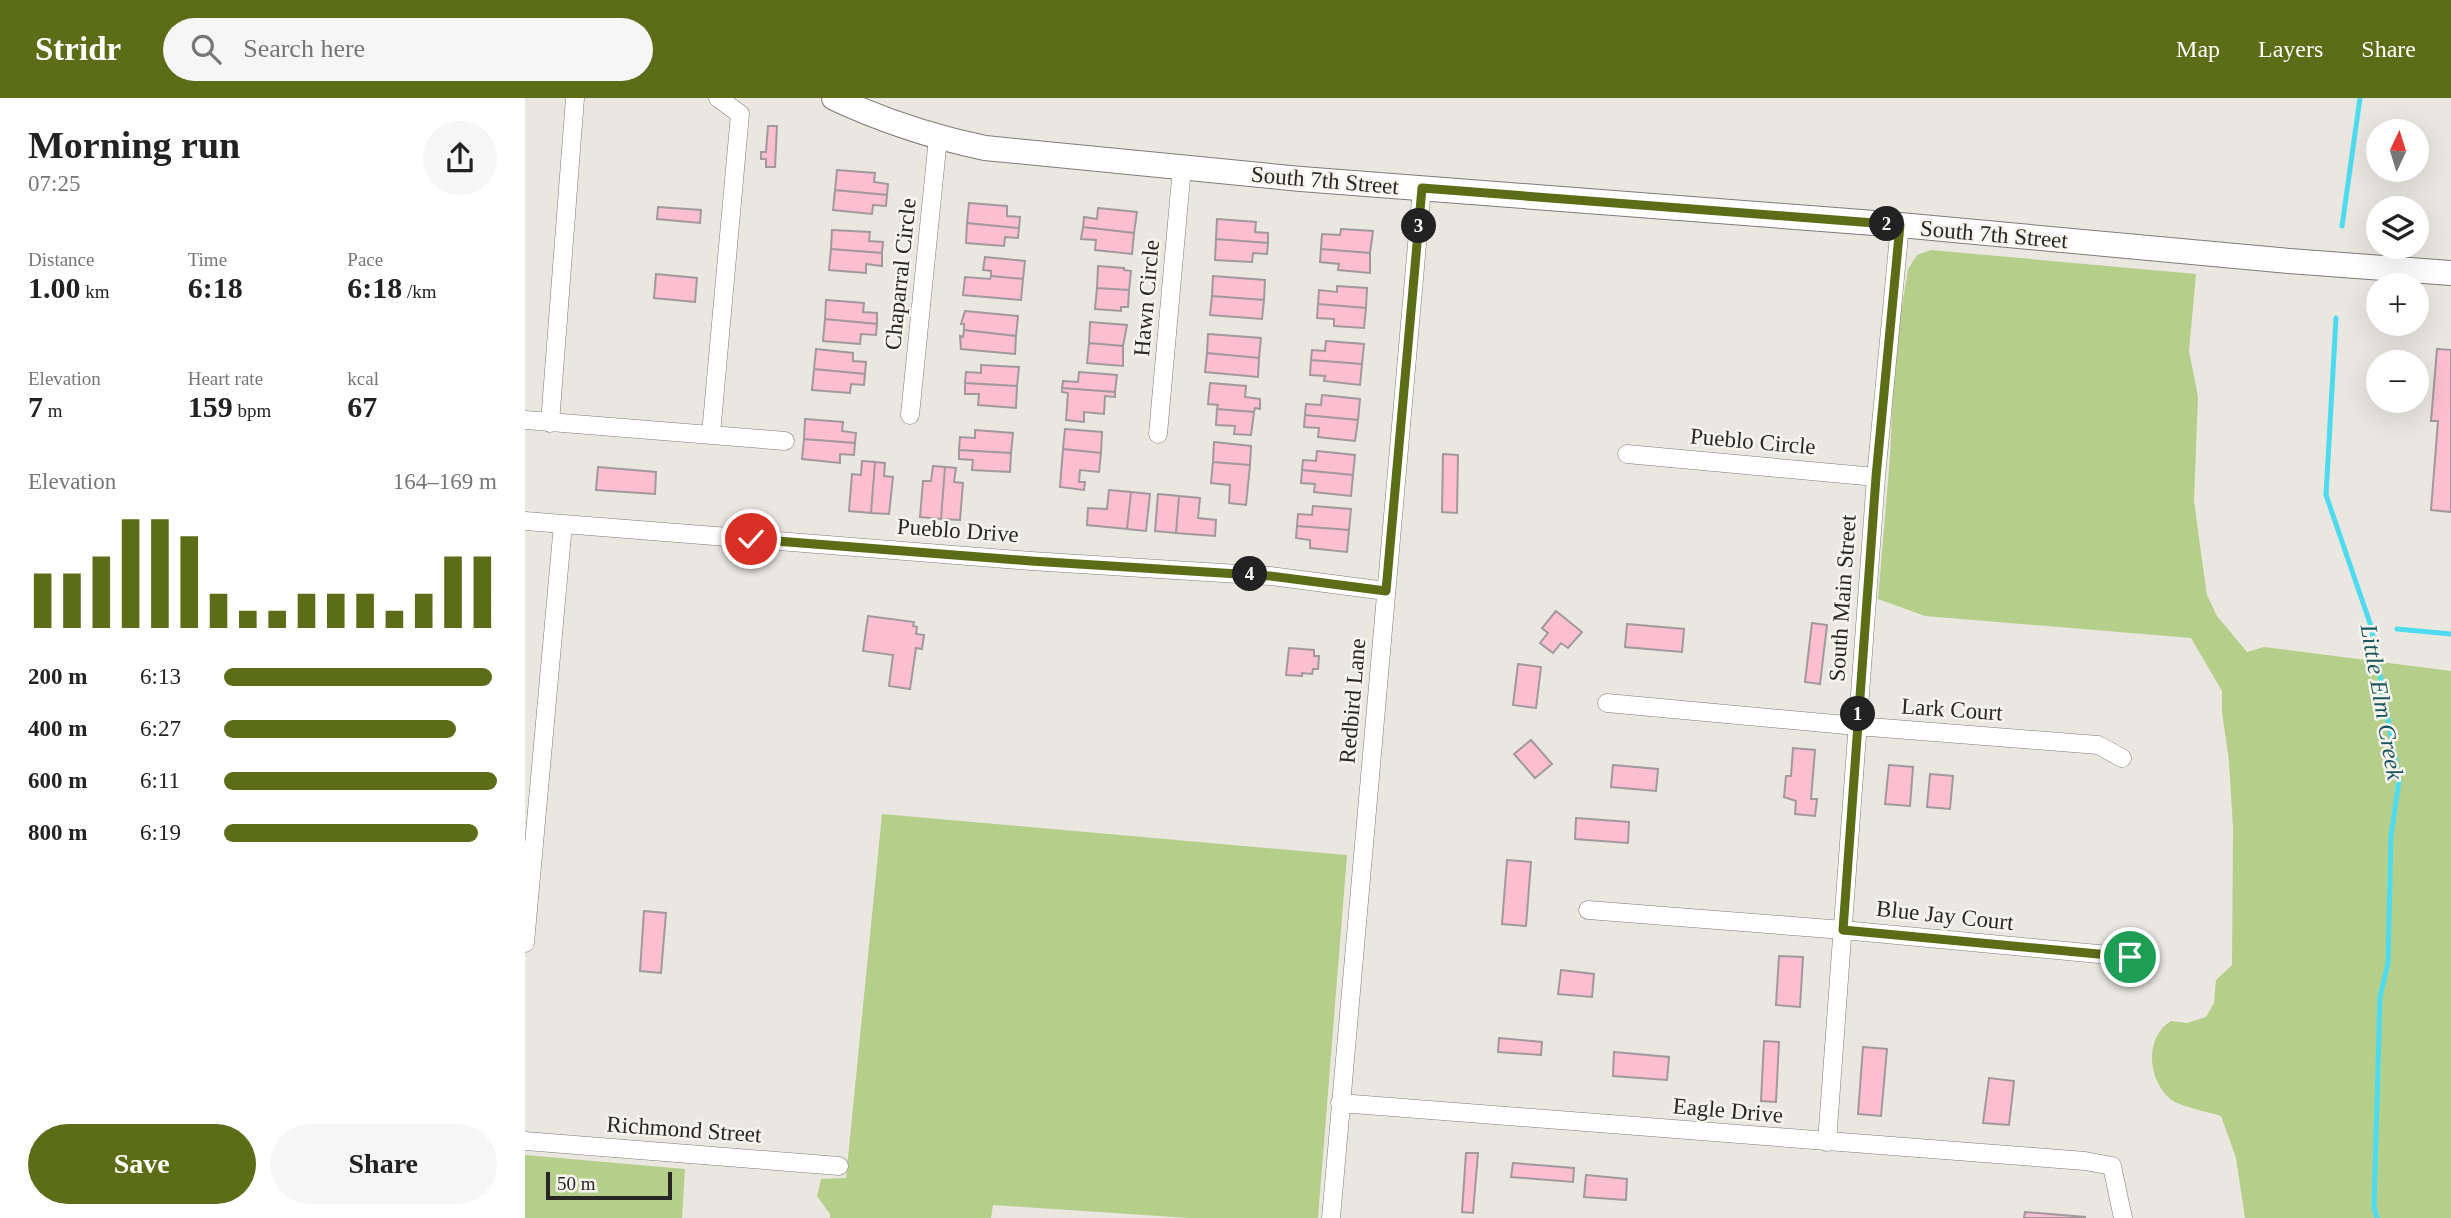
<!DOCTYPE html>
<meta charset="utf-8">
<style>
:root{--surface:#fff;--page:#f6f6f6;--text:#222;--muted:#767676;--accent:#5d6c16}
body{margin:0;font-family:"Times New Roman",serif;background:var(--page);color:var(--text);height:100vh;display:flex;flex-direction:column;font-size:26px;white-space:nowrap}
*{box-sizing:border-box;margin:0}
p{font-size:23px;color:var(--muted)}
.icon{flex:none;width:38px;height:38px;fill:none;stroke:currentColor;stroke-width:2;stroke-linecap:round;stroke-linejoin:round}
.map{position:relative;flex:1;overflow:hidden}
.drawer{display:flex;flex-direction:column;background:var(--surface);width:525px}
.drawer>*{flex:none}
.needle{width:46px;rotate:4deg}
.controls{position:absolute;left:1841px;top:21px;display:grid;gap:14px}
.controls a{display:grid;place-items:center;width:63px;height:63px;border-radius:50%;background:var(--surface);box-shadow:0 7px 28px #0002;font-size:35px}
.scale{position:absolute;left:21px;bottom:18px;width:126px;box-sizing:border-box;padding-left:7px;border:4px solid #282724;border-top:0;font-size:19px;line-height:24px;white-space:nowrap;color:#282724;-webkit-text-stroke:5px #f6f4ed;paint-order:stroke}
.pin{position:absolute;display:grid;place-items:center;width:60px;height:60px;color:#fff;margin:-30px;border:4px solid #fff;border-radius:50%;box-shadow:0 2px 7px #0007}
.km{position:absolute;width:35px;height:35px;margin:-18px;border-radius:50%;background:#222;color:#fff;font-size:19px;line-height:35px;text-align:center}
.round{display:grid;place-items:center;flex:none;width:74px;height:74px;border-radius:37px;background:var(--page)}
.headline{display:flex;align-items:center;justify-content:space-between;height:119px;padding:0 28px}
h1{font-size:38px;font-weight:800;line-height:52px}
.stats{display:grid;grid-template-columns:repeat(3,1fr);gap:10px;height:119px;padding:7px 28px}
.stats div{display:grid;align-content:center}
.stats b{font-size:30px;font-weight:800}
.stats small{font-size:19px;font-weight:400}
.stats p{font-size:19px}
.chart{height:196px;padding:14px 28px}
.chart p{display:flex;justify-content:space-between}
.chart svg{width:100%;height:126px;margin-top:7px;stroke:var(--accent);stroke-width:6}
.cta{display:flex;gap:14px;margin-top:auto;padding:14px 28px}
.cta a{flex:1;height:80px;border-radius:42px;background:var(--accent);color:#fff;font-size:28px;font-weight:800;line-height:80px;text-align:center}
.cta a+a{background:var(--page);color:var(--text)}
ul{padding:0 28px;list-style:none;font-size:23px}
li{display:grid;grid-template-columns:112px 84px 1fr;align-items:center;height:52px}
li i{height:18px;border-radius:9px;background:var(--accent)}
header{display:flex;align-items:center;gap:42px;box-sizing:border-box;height:98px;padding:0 35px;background:var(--accent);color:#fff}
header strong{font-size:33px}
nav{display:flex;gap:38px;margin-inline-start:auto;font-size:24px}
.search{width:490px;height:63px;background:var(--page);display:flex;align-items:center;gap:18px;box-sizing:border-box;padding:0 24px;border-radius:38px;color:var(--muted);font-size:26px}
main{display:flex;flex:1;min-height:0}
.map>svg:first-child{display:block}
.green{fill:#b5cf8a}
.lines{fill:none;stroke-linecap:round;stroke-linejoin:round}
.stream{stroke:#4fdbef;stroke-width:5}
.building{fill:#fbbfd1;stroke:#a1999c;stroke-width:2}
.minor-casing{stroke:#7e7c76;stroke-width:19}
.secondary-casing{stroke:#7e7c76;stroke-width:26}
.minor{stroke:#fff;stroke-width:18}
.secondary{stroke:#fff;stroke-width:24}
.route-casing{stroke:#fff;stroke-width:14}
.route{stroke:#5d6c16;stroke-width:9}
.labels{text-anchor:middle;stroke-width:5;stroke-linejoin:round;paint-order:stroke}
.street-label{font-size:23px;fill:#282724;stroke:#f6f4ed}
.water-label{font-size:24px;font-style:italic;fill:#1b555e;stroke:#f6f4ed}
</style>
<header>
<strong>Stridr</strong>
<div class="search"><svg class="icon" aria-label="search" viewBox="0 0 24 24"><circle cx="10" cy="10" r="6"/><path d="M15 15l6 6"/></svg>Search here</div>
<nav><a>Map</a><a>Layers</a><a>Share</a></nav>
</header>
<main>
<section class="drawer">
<div class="headline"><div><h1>Morning run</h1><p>07:25</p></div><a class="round"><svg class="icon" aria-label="share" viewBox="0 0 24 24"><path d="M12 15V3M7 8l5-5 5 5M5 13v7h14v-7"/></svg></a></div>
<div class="stats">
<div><p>Distance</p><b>1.00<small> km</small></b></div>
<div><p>Time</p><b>6:18</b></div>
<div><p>Pace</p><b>6:18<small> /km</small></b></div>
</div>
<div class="stats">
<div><p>Elevation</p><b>7<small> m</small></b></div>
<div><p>Heart rate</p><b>159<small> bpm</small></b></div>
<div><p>kcal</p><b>67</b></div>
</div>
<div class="chart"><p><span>Elevation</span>164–169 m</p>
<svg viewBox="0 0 160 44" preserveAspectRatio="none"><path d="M5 44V25M15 44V25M25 44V19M35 44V6M45 44V6M55 44V12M65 44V32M75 44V38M85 44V38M95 44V32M105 44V32M115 44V32M125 44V38M135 44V32M145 44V19M155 44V19"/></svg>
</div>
<ul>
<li><b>200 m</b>6:13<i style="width:98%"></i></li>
<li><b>400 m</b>6:27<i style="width:85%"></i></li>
<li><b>600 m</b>6:11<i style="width:100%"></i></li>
<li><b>800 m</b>6:19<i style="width:93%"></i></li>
</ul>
<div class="cta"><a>Save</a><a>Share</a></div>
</section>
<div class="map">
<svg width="1926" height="1120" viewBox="0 0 1926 1120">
<rect width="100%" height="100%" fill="#e9e7e0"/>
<path class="green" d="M1406 152 1671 176 1664 253 1673 299 1669 402 1676 455 1682 497 1692 518 1722 554 1739 549 1926 573V1120H1720L1711 1060 1696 1018C1684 1014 1652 1008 1644 1000 1622 979 1620 939 1646 923L1662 925 1681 919 1689 905 1691 882 1707 867 1708 730 1704 663 1697 614V593L1666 540 1400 518 1353 501 1365 359 1368 288 1376 214 1383 171 1392 157Z
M357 716 822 757 793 1120H664L468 1107 466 1120H305V1116L292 1098 296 1081 321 1080Z
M0 1057 160 1071 157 1120H0Z"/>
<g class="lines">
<path class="stream" d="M1817 128 1835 0
M1811 220 1801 397 1846 528 1874 682 1866 738 1863 865 1855 899 1849 1109 1852 1120
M1872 531 1926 536"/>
</g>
<path class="building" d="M243 28H252L250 69H241V61H236V54H241Z
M312 72 350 75 349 84 363 86 362 97 310 92Z
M310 92 362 97 361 108 348 107 347 116 308 112Z
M444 105 482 108V118L495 119 494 130 442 125Z
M133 109 176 112 175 125 132 121Z
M573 110 612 114 609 135 558 129 559 119 572 121Z
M692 121 731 124 730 134 743 135V145L691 141Z
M442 125 494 130 493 140 480 139 479 148 441 145Z
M558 129 609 135 607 156 570 152 571 142 556 141Z
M816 131 848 133 845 155 796 151 797 136 815 137Z
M307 132 345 134 344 143 358 144 357 155 306 151Z
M691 141 743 145 742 156 728 155 727 164 690 162Z
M306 151 357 155V168L341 166V175L304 172Z
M796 151 845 155V175L813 172 814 166 795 164Z
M460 159 500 163 498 181 466 178V173L458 172Z
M573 168 599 170V172L606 173 604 192 572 190Z
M131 176 172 180 170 204 129 200Z
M466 178 498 181 496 202 438 197 440 179 465 181Z
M688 178 740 182 739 202 687 198Z
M812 188 842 190 841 210 793 206 794 192 812 194Z
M572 190 604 192 603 209H596V213L570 211Z
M687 198 739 202 737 221 685 217Z
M301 202 339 205 338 214 352 215V226L300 221Z
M793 206 841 210 839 230 809 228V221L792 220Z
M440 213 493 218 491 238 439 232V226H436Z
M300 221 352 226 351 237 336 236 335 246 298 243Z
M565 224 602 227 598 248 564 245Z
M439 232 491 238 490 256 436 251 435 238 438 239Z
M683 236 736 240 734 260 682 255Z
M801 243 839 246 837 266 786 262 787 252 800 253Z
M564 245 598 248V268L562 265Z
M291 251 328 255V263L341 264 340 276 289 271Z
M1912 251 1926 252V414L1906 412 1913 323H1906Z
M682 255 734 260 733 279 680 274Z
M786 262 837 266 835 287 799 283 800 278 785 277Z
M456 267 494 269 492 288 440 285 441 274 456 275Z
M289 271 340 276 339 287 326 286 325 295 287 292Z
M554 274 592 277 590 294 537 290 538 283 553 284Z
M440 285 492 288 491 310 453 307 454 296H440Z
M685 285 721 288 720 299 735 301V311L730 310 729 314 692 311 693 307 683 306Z
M537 290 590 294V299L580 298 579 316 559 314V324L541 322 543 295 537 294Z
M797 297 835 301 833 322 780 317 781 306 796 307Z
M692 311 729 314 726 337 709 336 710 328 691 327Z
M780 317 833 322 830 343 793 339 794 330 779 329Z
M280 321 318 324 317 333 331 335 330 345 279 341Z
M540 331 577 334 576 355 538 351Z
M450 332 488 335 486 355 434 352 435 339 450 340Z
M279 341 330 345 329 357 315 356V365L277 361Z
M689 344 726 348 725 367 688 364Z
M538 351 576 355 574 374 555 372 554 384H560L559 392 535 389Z
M434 352 486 355 485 374 447 372 448 362 434 361Z
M792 353 830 357 828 377 777 372 778 362 791 363Z
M918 356 933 357 932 415 917 414Z
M337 363 350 364 346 415 324 413 327 376 336 377Z
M350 364 360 365 359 378 368 379 364 416 346 415Z
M688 364 725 367 721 407 704 405 705 387 686 385Z
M408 368 420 369 416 421 395 419 398 383H406Z
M73 369 131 374 130 396 71 392Z
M420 369 431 370 429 384 438 385 435 422 416 421Z
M777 372 828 377 826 398 789 394 790 386 776 385Z
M584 392 606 394 602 431 562 427 563 410 582 411Z
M606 394 625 396 621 433 602 431Z
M633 396 654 398 651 435 630 433Z
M654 398 675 400 673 420 691 422 690 438 651 435Z
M788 408 826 411 824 432 772 428 773 416 787 417Z
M772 428 824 432 822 454 785 450V442L771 440Z
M1031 513 1057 534 1043 550 1036 545 1028 555 1015 545 1023 535 1017 530Z
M343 518 389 524 388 528 392 529 391 536 399 537 397 551 391 550 385 591 364 588 368 557 338 553Z
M1287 525 1302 527 1295 586 1280 584Z
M1102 526 1159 531 1157 554 1100 549Z
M764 550 789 552V558H794L793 571H788L787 576 777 575V578L761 577Z
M993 566 1016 569 1011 610 988 607Z
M1006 642 1027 666 1010 680 989 656Z
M1268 650 1290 652 1286 701H1292L1290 718 1270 716 1271 703 1259 699 1261 678H1266Z
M1088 667 1133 671 1131 693 1086 689Z
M1364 667 1388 669 1385 708 1360 706Z
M1405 676 1428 678 1425 711 1402 709Z
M1051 720 1104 724 1103 745 1050 741Z
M982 762 1006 764 1001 828 977 826Z
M119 813 141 815 136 875 115 873Z
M1254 858 1278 859 1275 909 1251 907Z
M1036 872 1069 876 1067 899 1033 896Z
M974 940 1017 944 1016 957 973 954Z
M1239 943 1254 944 1251 1004 1236 1003Z
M1338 949 1362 951 1356 1018 1333 1016Z
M1089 954 1144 959 1142 982 1088 978Z
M1464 980 1489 983 1484 1027 1458 1025Z
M941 1055H953L948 1115 937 1114Z
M988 1065 1049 1070 1048 1084 986 1079Z
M1061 1077 1102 1081 1101 1102 1059 1099Z
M1500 1114 1560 1119V1120H1499Z"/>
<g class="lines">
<g class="minor-casing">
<path id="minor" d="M385 317 413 40
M0 322 260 343
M25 325 50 0
M186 336 215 16 193 0
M633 336 657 69
M1102 356 1351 379
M0 423 506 463 745 478 861 493
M1082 605 1332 628 1573 647 1597 660
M1063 812 1318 832 1605 859
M0 845 38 426
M815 1005 1560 1063 1587 1068 1598 1120
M0 1043 314 1068
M1302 1044 1351 379 1375 127
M806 1120 897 90"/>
</g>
<g class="secondary-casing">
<path id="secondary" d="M309 0C358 23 407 39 460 50L776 81 1375 127 1764 163 1926 175"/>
</g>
<use href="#minor" class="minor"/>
<use href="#secondary" class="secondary"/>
</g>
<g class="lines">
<g class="route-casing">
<path id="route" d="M226 441 506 463 745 478 861 493 897 90 1375 127 1351 379 1318 832 1605 859"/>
</g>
<use href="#route" class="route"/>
</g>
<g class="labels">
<g class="street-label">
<text transform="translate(800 82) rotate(5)" y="8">South 7th Street</text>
<text transform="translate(1469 136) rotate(5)" y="8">South 7th Street</text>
<text transform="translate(375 176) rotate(-84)" y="8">Chaparral Circle</text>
<text transform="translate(621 200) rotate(-85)" y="8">Hawn Circle</text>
<text transform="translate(1228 343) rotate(5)" y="8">Pueblo Circle</text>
<text transform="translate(433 432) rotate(4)" y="8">Pueblo Drive</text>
<text transform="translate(1317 500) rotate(-86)" y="8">South Main Street</text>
<text transform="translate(827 603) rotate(-85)" y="8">Redbird Lane</text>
<text transform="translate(1427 611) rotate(4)" y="8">Lark Court</text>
<text transform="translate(1420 817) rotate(6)" y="8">Blue Jay Court</text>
<text transform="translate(1203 1012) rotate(5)" y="8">Eagle Drive</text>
<text transform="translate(159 1031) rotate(4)" y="8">Richmond Street</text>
</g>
<g class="water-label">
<text transform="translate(1857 604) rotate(80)" y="8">Little Elm Creek</text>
</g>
</g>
</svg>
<div class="controls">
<a><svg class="needle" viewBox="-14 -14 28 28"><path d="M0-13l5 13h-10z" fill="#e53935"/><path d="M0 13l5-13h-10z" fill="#767676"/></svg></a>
<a><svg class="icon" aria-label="layers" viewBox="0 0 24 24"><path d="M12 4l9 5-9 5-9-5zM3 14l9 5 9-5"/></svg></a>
<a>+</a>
<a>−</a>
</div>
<div class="scale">50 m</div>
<div class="pin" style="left:1605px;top:859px;background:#1e9e55"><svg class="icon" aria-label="arrive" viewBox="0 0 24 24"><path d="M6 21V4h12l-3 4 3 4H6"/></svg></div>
<div class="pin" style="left:226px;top:441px;background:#d93025"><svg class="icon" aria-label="check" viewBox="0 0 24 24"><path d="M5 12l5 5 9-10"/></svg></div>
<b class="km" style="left:1333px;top:616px">1</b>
<b class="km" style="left:1362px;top:126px">2</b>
<b class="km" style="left:894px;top:128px">3</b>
<b class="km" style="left:725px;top:476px">4</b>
</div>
</main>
